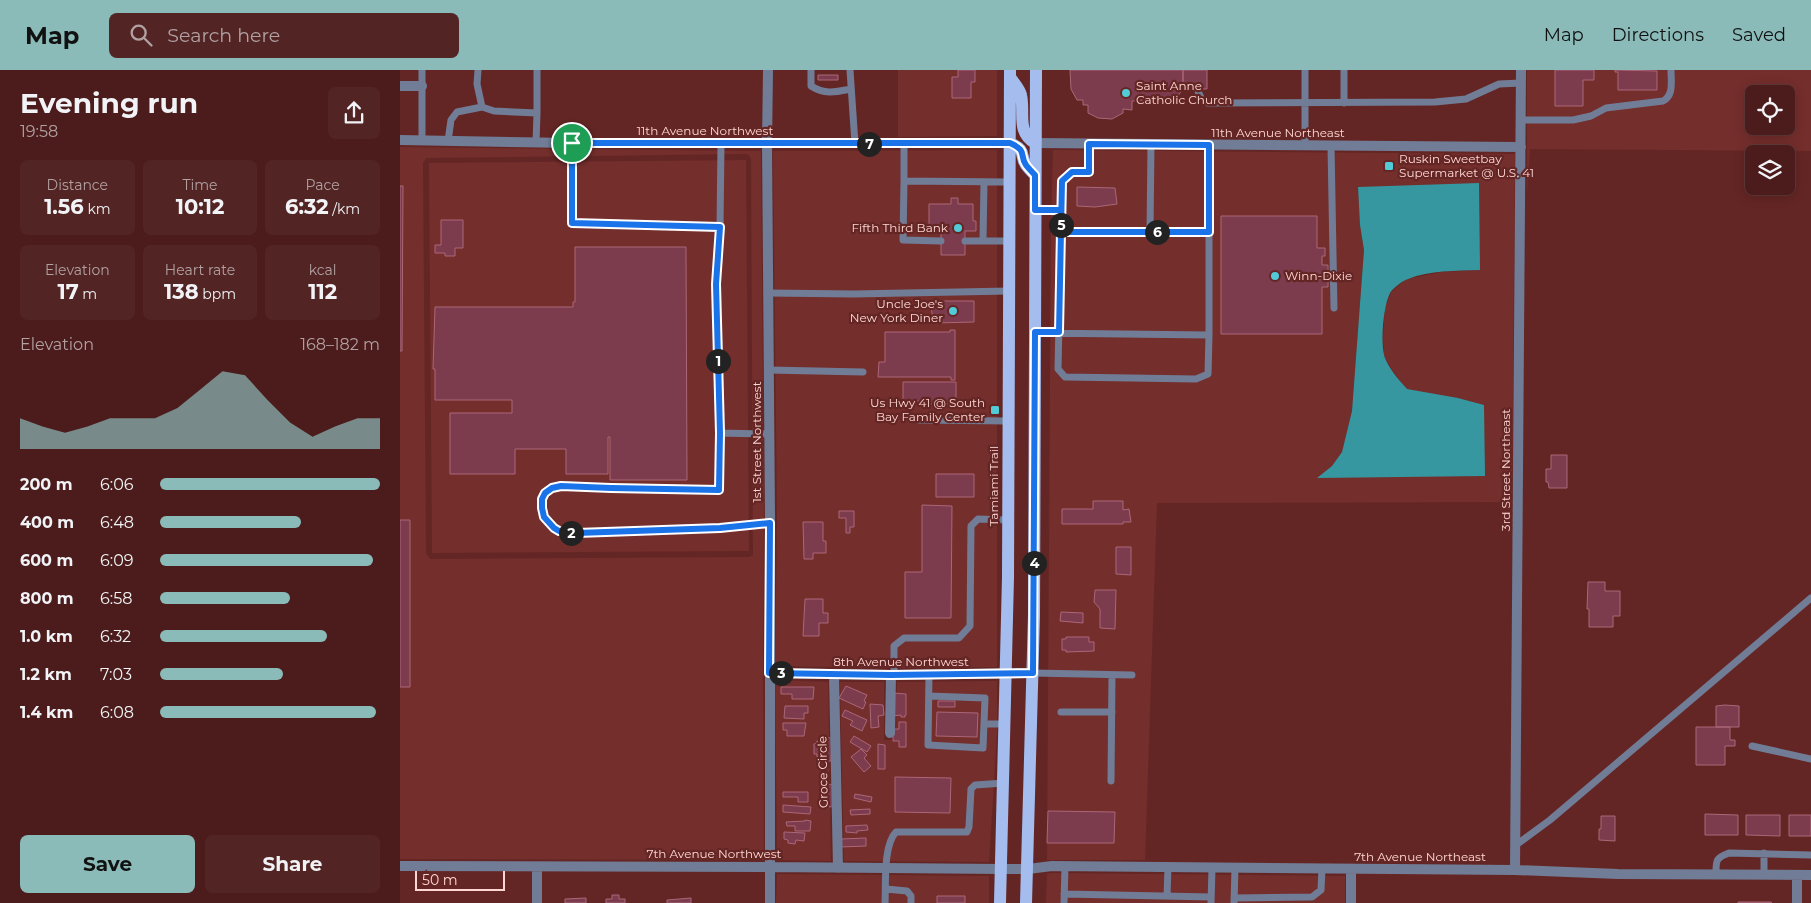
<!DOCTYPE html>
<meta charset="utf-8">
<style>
:root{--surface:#4b1c1b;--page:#522524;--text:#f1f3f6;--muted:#b2a1a3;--line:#623a3a;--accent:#8bbbb9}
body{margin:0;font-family:Montserrat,sans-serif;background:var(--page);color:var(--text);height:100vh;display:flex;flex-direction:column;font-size:19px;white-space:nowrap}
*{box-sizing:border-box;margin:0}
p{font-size:16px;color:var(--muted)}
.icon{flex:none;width:28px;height:28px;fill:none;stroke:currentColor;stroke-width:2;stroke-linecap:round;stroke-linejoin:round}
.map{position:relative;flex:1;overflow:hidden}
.drawer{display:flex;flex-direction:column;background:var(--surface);width:400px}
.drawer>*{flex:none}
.buttons{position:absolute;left:1345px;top:15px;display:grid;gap:10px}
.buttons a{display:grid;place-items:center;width:50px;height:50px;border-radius:8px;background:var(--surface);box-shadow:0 2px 12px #0003,0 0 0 1px var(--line);font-size:25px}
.scale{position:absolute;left:15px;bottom:12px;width:90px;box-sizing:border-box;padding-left:5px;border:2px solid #fed6d3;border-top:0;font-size:14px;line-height:18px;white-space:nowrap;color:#fed6d3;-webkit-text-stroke:4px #642624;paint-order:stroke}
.pin{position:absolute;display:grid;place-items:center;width:42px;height:42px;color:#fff;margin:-21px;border:2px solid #fff;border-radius:50%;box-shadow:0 1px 5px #0007}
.km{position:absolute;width:25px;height:25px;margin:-12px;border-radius:50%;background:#222;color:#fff;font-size:14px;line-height:25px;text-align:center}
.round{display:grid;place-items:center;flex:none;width:52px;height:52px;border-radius:8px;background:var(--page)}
.summary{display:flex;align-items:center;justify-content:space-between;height:85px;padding:0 20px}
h1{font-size:28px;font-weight:700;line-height:38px}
.figures{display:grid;grid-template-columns:repeat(3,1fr);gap:8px;height:85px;padding:5px 20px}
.figures div{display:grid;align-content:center;border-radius:8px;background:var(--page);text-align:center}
.figures b{font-size:21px;font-weight:700}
.figures small{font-size:14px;font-weight:400}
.figures p{font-size:14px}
.chart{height:140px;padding:10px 20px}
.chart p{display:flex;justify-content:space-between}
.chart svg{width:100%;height:90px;margin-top:5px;fill:var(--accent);opacity:.7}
.primary-button{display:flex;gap:10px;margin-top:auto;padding:10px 20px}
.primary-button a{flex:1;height:58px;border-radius:8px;background:var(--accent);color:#111;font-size:20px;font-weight:700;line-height:58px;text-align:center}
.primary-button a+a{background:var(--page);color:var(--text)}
ul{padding:0 20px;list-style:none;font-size:16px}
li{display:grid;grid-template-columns:80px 60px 1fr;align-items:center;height:38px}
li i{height:12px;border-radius:6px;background:var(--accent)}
header{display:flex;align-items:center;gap:30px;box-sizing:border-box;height:70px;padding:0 25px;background:var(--accent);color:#111}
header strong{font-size:24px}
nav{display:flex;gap:28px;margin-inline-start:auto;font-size:18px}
.search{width:350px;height:45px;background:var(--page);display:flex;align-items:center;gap:12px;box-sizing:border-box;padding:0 18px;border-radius:8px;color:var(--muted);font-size:19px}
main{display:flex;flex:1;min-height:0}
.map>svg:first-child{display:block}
.built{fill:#742e2c;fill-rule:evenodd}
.water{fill:#3797a0}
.building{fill:#7c3c4e;stroke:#ab6778}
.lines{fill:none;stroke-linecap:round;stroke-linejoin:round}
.service{stroke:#717d96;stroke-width:7}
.minor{stroke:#717d96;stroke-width:10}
.tertiary{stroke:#717d96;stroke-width:10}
.primary{stroke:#a4bdee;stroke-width:12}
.route-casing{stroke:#fff;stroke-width:10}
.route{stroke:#1a73e8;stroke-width:6}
.poi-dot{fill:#52cbd7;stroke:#642624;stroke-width:2}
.labels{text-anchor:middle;stroke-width:4.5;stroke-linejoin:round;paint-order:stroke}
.poi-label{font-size:12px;fill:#fed6d3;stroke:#642624;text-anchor:start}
.street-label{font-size:12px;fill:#fed6d3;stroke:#642624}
</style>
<header>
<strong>Map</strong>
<div class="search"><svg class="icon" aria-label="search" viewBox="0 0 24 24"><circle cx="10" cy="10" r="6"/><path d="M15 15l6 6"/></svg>Search here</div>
<nav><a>Map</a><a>Directions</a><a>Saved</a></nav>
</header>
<main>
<section class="drawer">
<div class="summary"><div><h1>Evening run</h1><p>19:58</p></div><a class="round"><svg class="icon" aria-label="share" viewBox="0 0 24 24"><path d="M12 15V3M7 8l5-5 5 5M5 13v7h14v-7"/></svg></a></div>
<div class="figures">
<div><p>Distance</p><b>1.56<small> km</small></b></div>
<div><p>Time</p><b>10:12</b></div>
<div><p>Pace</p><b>6:32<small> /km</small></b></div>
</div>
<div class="figures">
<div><p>Elevation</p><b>17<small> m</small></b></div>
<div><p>Heart rate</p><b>138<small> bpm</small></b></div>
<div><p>kcal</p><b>112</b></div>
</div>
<div class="chart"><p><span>Elevation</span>168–182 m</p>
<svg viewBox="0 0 160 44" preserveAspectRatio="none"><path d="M0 44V29L10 33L20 36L30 33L40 29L50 29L60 29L70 24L80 15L90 6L100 8L110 20L120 31L130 38L140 33L150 29L160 29V44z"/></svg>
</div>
<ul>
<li><b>200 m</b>6:06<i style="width:100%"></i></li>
<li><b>400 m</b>6:48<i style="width:64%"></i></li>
<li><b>600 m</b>6:09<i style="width:97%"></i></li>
<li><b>800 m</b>6:58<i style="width:59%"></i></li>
<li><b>1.0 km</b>6:32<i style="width:76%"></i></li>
<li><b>1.2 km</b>7:03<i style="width:56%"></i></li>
<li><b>1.4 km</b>6:08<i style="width:98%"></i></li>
</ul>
<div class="primary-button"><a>Save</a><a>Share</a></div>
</section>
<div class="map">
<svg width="1411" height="833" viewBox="0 0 1411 833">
<rect width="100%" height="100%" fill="#642624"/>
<path class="built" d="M498 0H597V66L498 67Z
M1127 0H1411V81L1130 79 1127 124ZM1354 24H1386V56H1354Z
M0 77 361 81 364 448 363 610 364 790 0 789ZM346 84 349 85 351 90 353 485 349 487 30 489 26 483 23 93 26 88Z
M597 80V597L494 598 375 596 377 447 373 81Z
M653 80 1115 84 1112 432 757 433 745 790H647L651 156ZM958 117 1080 200 1042 202 1006 209 991 222 985 239 983 265 984 286 992 300 1007 320 1058 328 1084 335 935 407 918 408 932 396 942 382 952 341 964 180 960 155Z
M346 90 349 481 32 483 29 93Z
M375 610 428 612 431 791 377 790Z
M597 611V664L589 792 444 791 440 612H484V670H496L497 612Z
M652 803 945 806V833H646L647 804Z
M377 804 589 806V833H376Z"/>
<path class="water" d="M1079 113 1080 200C1056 201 1030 200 1008 209 1002 211 993 218 990 223 983 237 980 274 985 288 990 300 999 310 1007 319L1058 328 1084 335 1085 406 917 408 932 396 942 382 952 341 964 180 960 155 958 117Z"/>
<path class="building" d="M558 0H575V12H571V28H552V7H558Z
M670 0H783V19L777 27V33H757V31H732V40L723 39V43L712 49 698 48 688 43V35H683V30H677L671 19Z
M783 0H807V19H783Z
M1155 0H1194V10H1183V36H1155Z
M1215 0 1257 1V20H1218V2H1215Z
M418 5H438V10H418Z
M0 116H3L2 281H0Z
M677 117 715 118 717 134 695 137 677 136Z
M551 128H558V134H573V151H576V161H565V185H541V155H529V134H551Z
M821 146H917V178H925V186H922V195H928V217H922V264H821Z
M41 150H63V178H55V186H45V183H35V175H41Z
M175 177H286L287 410H210V367H208V404H166V379H115V404H50V343H112V330H35V299H33L35 237H173V232H175Z
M539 231H574V252L534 253 531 238H539Z
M550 260H555V310H551V307H478L479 292H485V262H550Z
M503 312H556V334H528V331H503Z
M1151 385H1167V418H1149L1148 412H1146V399H1151Z
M536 404H574V427H536Z
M693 431H723V440L729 439 731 452H723V454H662V439H693Z
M522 435 552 436 551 548H505V502H522Z
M439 441H454V457H450V463H446V448H439Z
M0 450H10V617H0Z
M403 452H423V471H426V483H413V489H404Z
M716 477H731V505L716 504Z
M1188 512H1205V521H1220V546H1213V557H1189V539H1187Z
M695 520H716L715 559 700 558V539L694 532Z
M405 529H423V543H428V553H419V566H403Z
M661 542 683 543V553L660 551Z
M666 567H689V572H694V581L666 582V580H662V569H666Z
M446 616 467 625 464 631 466 632 463 639 439 628Z
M381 617H414L413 629H392V624H381Z
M493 623 506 624V645H505V647H501V645L493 646Z
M538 631H555V637H538Z
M470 634 483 635 484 645 478 646 479 657 471 658Z
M1325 635 1339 636V657H1316V636Z
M385 636H408V643H404V649L384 648Z
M445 640 467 650 462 661 450 655 453 651 442 646Z
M537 642 578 643 577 667 536 666Z
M499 652H506V677H499V671H493V659H499Z
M383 653H406L404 666H387V660H383Z
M1296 657H1330V670H1335V676H1325V695H1296Z
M454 666 471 676 467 682 450 672Z
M422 667 432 668 431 691H421L420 687H417V684H414V674L417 673V671H422Z
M478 674 485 675V699H478Z
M461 679 467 685 464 688 471 696 464 702 451 687Z
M495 707 551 708 550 743 495 742Z
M434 714 436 736 429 737 428 729 424 730 423 715Z
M383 722H408V732H398V727H383Z
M455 724 472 727 471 732 454 728Z
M383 735 411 737 410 744 383 742Z
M470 739V744L451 745 450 740Z
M648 741 715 742 714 773H647Z
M1305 744 1338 745V765H1305Z
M1346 745H1380V766L1346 765Z
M1389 745H1411V766H1389Z
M1201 746H1215V771L1199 770V759H1201Z
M405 750 411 751 410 761H395V756H387L386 752 405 751Z
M467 755 468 760 457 761V763L446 762V756Z
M384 762 405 763 404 771 396 770 395 774 388 773V770L384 769Z
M466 768V776L441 777V769Z
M212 825H219V829H225V833H206V829H212Z
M537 826H565V833H537Z
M186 828V833H165V829Z
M291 828V833H267V830Z
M1338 832H1371L1372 833H1338Z"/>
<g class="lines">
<path class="service" d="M22 0V70
M78 0 77 14 82 37 94 41 137 43 136 73
M411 0V16C425 25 436 22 451 19
M450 0 455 74
M905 0V75
M797 19 802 30 808 33 1035 32 1066 29 1099 14 1121 13
M944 33V0
M137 43V0
M1121 50H1173L1191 46 1206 38 1263 31C1274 25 1271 12 1271 0
M48 71 51 50 57 42 82 37
M172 73V153L320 157 321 74
M504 74V111
M689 74V102L672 103 662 111 658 299 665 307 796 309 808 304 809 265
M931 76 934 238
M635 140H661
M320 157 316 214 320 363 319 419C284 419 248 419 213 418 198 418 164 412 152 418 135 426 142 451 155 459 161 463 170 463 177 463L320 458 370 453
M661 162H809
M750 162 751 74
M583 170 584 112
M541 171 503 170 504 111 610 112
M565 171H609
M368 223 454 224 609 221
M635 263 809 265V75
M369 300 463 302
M519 350 608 351
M320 363 370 364
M633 603 732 605
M494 605V576L504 568H559L570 556 571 456 578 449 608 450
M529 605 528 675 583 678 585 628 529 626
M661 642H712
M584 654H606
M1352 676 1411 689
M711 711 712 605
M1116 775 1150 750 1411 528
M1316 805C1316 791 1315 788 1329 783L1411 785
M1364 805V783
M486 819 507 821 511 826V833
M664 824 811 827
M767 826 768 797
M834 828 912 827 921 820 922 799
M485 833C486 815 483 775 496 762H567L569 757 571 719 575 715 604 713
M664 833 665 796
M811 833 812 798
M834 833 835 798"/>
<path class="minor" d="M368 0 367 74 370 448V833
M0 16H22
M635 73 1121 77
M369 603 491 605 633 603
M434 605 438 798
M490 663 491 605
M0 796 370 797 602 799H628L652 796 1115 800 1218 804 1411 805
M137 797V833
M1115 800 1121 0
M951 833V799
M1397 833V805"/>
<path class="tertiary" d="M0 70 172 73H610"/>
<path class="primary" d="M610 7C613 12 620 19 621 25 625 43 616 62 635 73
M610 73C628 81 619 85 626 95 629 99 632 102 635 105
M600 833 608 507 610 0
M626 833 634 545 636 0"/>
</g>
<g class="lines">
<g class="route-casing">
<path id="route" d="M172 73V153L320 157 316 214 320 363 319 420 211 418 161 416 152 418 145 423 142 429V438L144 447 154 458 159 461 177 463 320 458 370 453 369 603 491 605 633 603 635 262H659C660 212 661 162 662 111L672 102H689V74L809 75V162H661V140H635V105C632 102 629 99 626 95 619 85 628 81 610 73H172"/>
</g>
<use href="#route" class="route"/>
</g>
<g class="poi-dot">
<circle cx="726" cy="23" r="5"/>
<rect x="984" y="91" width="10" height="10" rx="2.5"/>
<circle cx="558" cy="158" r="5"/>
<circle cx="875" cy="206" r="5"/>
<circle cx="553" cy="241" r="5"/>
<rect x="590" y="335" width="10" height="10" rx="2.5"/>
</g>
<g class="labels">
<g class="poi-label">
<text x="736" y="20">Saint Anne<tspan x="736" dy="14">Catholic Church</tspan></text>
<text x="999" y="93">Ruskin Sweetbay<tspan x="999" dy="14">Supermarket @ U.S. 41</tspan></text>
<text x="548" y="162" text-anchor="end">Fifth Third Bank</text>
<text x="885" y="210">Winn-Dixie</text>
<text x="543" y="238" text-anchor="end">Uncle Joe's<tspan x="543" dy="14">New York Diner</tspan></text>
<text x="585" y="337" text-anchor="end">Us Hwy 41 @ South<tspan x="585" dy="14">Bay Family Center</tspan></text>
</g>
<g class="street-label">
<text x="305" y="65">11th Avenue Northwest</text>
<text x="878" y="67">11th Avenue Northeast</text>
<text transform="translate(357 372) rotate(-90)" y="4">1st Street Northwest</text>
<text transform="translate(1106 400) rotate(-90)" y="4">3rd Street Northeast</text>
<text transform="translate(594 416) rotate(-90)" y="4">Tamiami Trail</text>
<text x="501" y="596">8th Avenue Northwest</text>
<text transform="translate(423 702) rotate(-91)" y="4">Groce Circle</text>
<text x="314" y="788">7th Avenue Northwest</text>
<text x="1020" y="791">7th Avenue Northeast</text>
</g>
</g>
</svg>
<div class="buttons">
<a><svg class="icon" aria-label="locate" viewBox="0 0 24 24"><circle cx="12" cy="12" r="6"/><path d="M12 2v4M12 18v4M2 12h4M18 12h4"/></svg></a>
<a><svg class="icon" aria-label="layers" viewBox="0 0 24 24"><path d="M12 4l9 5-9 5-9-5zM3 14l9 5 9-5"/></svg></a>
</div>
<div class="scale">50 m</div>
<div class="pin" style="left:172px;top:73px;background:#1e9e55"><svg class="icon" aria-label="arrive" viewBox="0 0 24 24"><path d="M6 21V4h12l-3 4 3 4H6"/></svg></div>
<b class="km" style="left:318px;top:291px">1</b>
<b class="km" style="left:171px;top:463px">2</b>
<b class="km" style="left:381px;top:603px">3</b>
<b class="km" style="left:634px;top:493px">4</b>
<b class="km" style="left:661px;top:155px">5</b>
<b class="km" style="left:757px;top:162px">6</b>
<b class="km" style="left:469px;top:74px">7</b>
</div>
</main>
